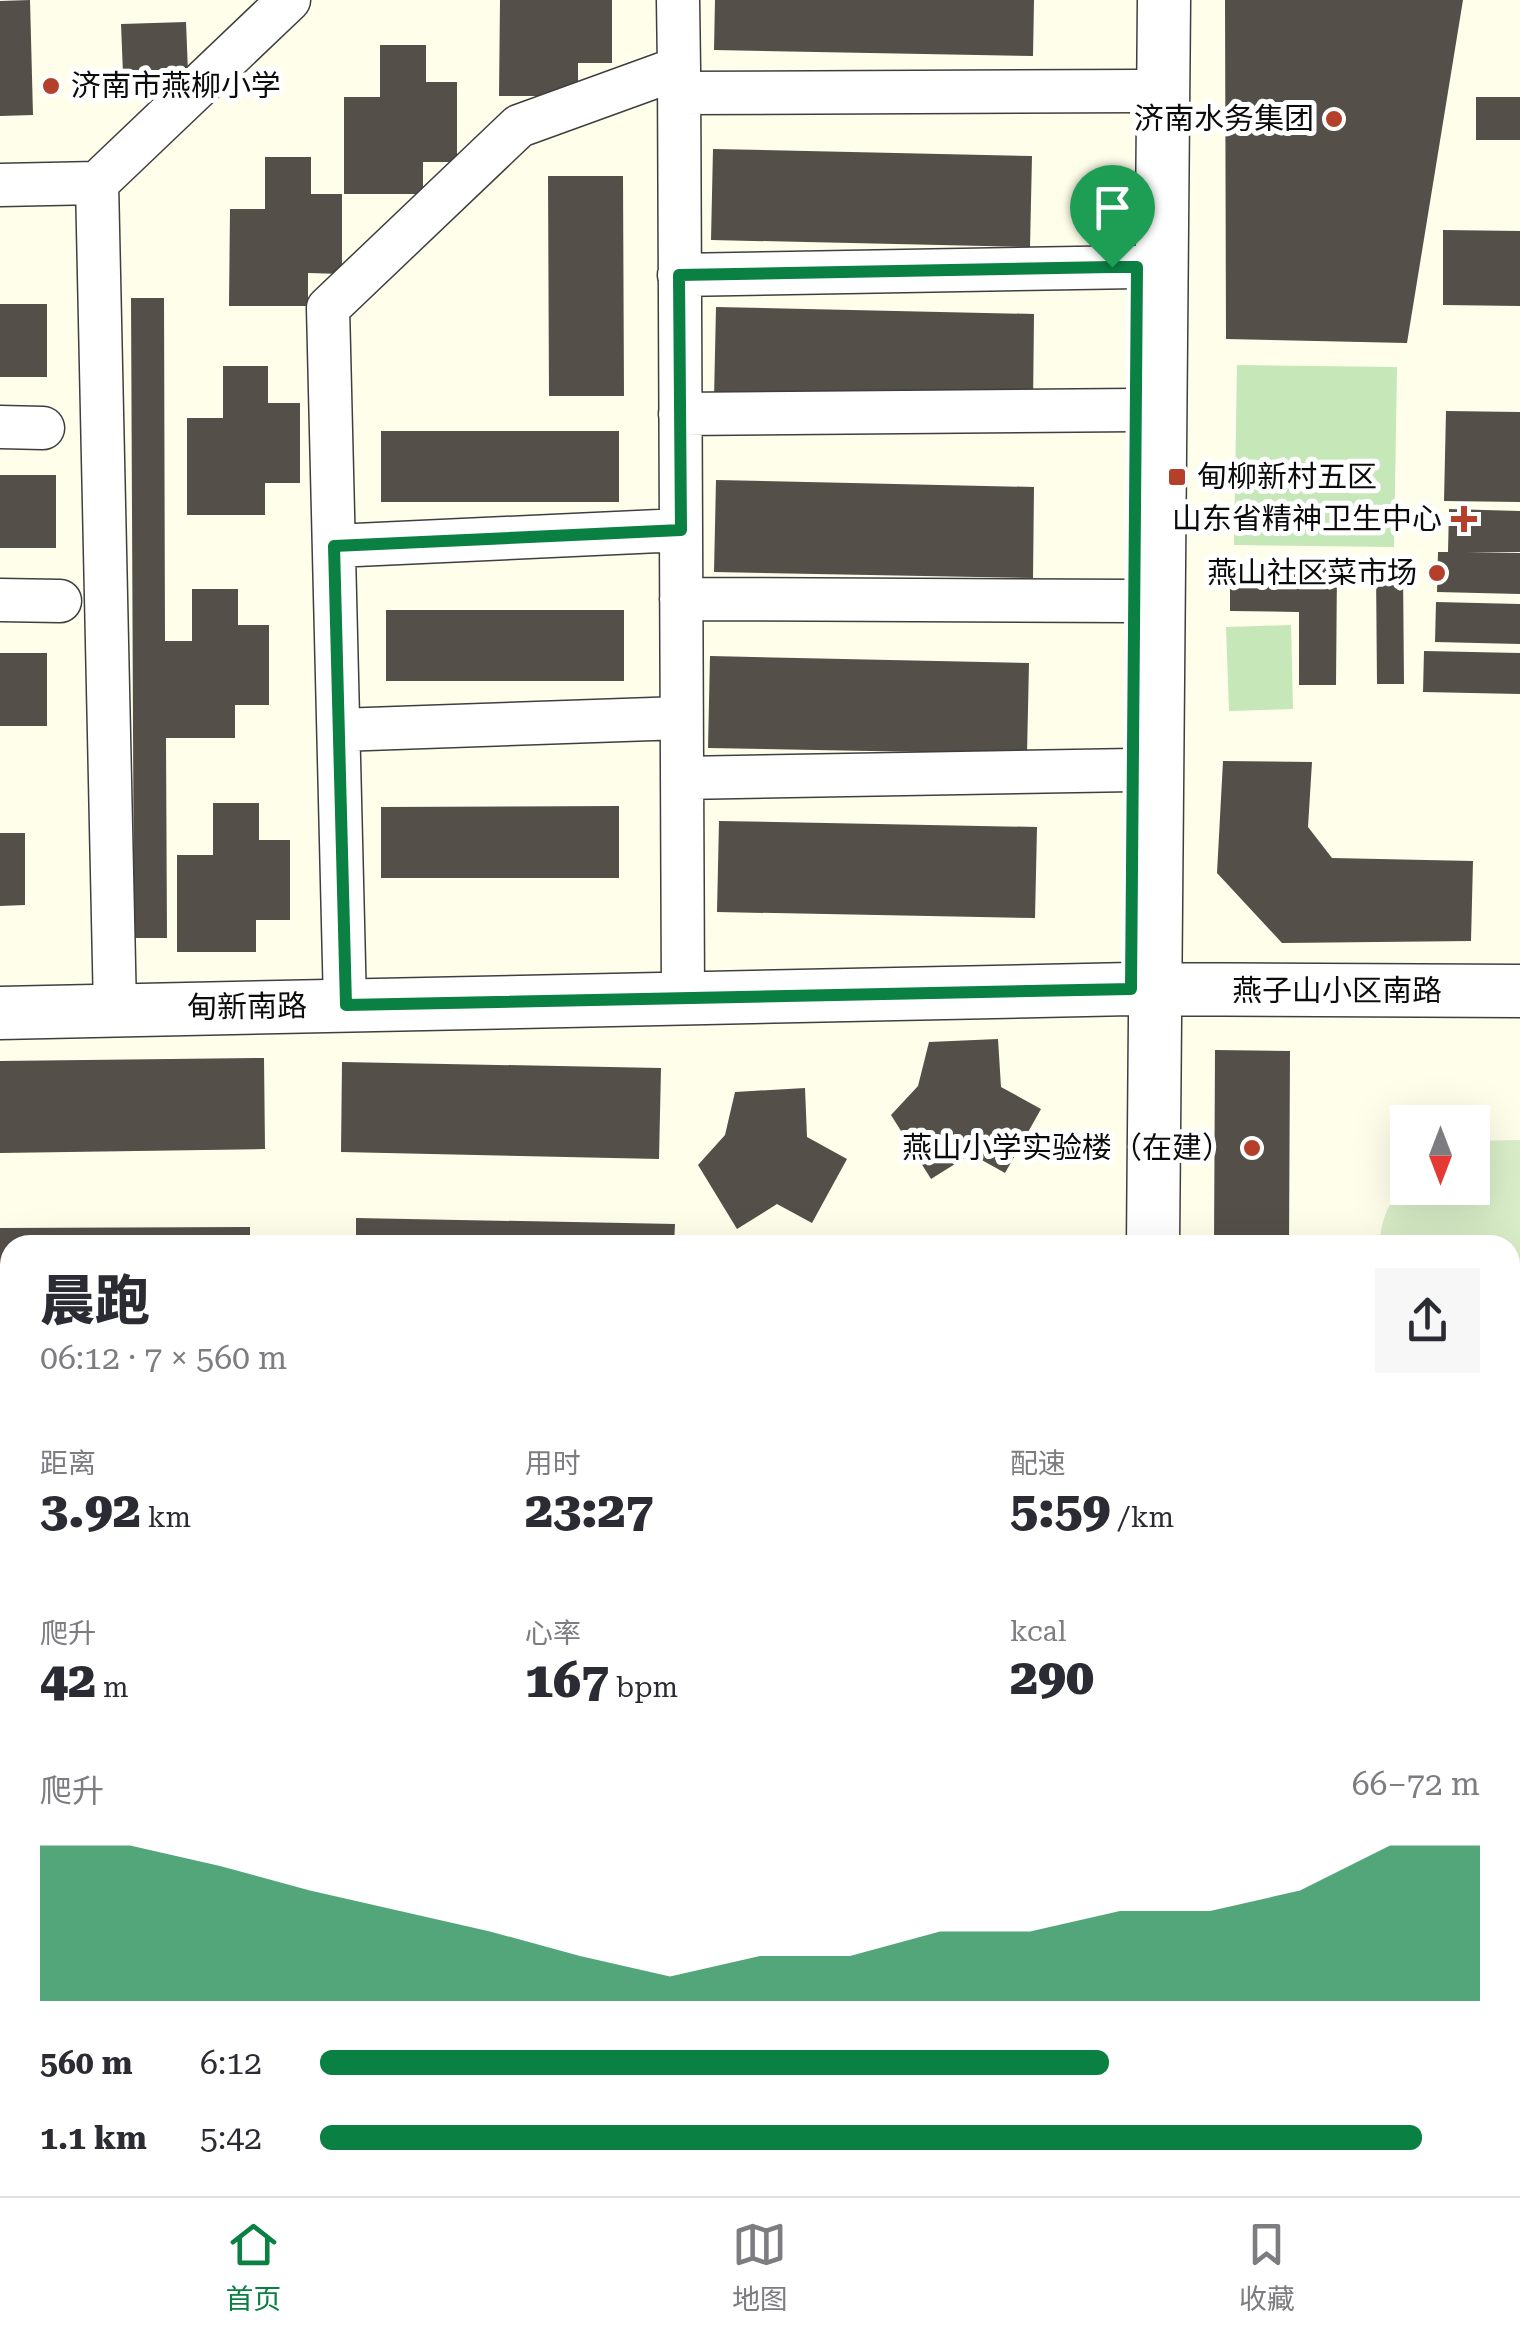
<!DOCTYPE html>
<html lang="zh">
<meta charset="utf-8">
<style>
:root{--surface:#fff;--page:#f7f7f7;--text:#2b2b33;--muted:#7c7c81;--line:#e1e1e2;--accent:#0b8043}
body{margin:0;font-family:"Roboto Serif","Noto Sans SC",serif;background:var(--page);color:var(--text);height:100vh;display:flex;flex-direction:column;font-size:38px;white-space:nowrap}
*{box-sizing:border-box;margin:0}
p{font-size:32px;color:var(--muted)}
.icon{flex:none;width:55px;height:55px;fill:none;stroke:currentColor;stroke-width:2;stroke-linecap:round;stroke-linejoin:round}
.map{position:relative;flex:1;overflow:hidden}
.drawer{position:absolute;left:0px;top:1235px;width:1520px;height:962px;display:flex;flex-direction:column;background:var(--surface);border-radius:30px 30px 0 0;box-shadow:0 10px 40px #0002}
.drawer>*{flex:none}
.needle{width:65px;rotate:180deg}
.fabs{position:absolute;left:1390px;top:1105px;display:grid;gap:20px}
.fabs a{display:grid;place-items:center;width:100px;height:100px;border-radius:0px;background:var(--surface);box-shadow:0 10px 40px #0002;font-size:50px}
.pin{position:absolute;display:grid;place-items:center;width:85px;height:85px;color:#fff;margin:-102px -42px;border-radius:50% 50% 50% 0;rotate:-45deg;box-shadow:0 0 10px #0007}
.pin .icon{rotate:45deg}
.round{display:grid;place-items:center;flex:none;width:105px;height:105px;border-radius:0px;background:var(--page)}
.summary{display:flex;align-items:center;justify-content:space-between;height:170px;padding:0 40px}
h1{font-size:55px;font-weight:800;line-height:75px}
.figures{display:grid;grid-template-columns:repeat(3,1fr);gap:15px;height:170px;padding:10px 40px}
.figures div{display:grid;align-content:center}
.figures b{font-size:50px;font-weight:800}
.figures small{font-size:28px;font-weight:400}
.figures p{font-size:28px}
.chart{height:280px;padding:20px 40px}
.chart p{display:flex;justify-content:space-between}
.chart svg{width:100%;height:180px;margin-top:10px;fill:var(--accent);opacity:.7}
ul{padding:0 40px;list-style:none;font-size:32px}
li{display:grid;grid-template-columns:160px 120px 1fr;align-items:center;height:75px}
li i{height:25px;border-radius:12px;background:var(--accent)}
.dock{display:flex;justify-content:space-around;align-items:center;height:140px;border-top:2px solid var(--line);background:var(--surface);font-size:28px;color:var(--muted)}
.dock a{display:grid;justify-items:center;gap:5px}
.dock .current{color:var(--accent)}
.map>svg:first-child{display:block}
.green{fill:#c6e7b7}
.pitch{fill:#d9eec8}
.building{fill:#544f49}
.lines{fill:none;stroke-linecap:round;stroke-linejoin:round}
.service-casing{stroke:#3f3f3f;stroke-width:25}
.minor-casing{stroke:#3f3f3f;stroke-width:45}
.tertiary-casing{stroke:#3f3f3f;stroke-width:55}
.service{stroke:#fff;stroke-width:22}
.minor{stroke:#fff;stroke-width:42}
.tertiary{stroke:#fff;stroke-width:52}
.route-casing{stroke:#fff;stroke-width:20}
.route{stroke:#0b8043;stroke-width:12}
.poi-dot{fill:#b5402a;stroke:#fff;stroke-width:4}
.labels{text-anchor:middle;stroke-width:10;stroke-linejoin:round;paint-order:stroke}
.poi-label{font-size:30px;fill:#0c0c0c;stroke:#fff;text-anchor:end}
.street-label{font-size:30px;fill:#0c0c0c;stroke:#fff}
</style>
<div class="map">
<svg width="1520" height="2196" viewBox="0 0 1520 2196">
<rect width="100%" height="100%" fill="#fefeeb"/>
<path class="green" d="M1237 365 1397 367 1394 547 1234 545Z
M1291 625 1293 709 1229 711 1226 627Z
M0 1464H10V1733H0Z
M1510 2119H1520V2182H1510Z"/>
<path class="pitch" d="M1520 1140V1354H1510V1245H1381C1378 1222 1392 1197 1407 1181L1408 1188H1472L1473 1141Z"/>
<path class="building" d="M30 0 33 115 0 116V1Z
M500 0H612V63H578V96H499Z
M715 0H1034L1033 56 714 50Z
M1225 0H1463L1407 343 1226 339Z
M186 22 188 72 123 74 121 24Z
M380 45H426V82H457V162H423V194H344V97H380Z
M1476 97H1520V140H1476Z
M713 149 1032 156 1030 247 711 240Z
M265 157H311V194H342V274L308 273V306H229L230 209H265Z
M548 176H623L624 396H549Z
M1443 230 1520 231V306L1443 305Z
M131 298H164L165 641H192V589H238V625H269V705H235V738H166L167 938H134Z
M0 304H47V377H0Z
M716 307 1034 314 1033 405 714 399Z
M223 366H268V403H300V483H265V515H187V418H223Z
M1446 411 1520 412V502L1444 501Z
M381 431H619V502H381Z
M0 475H56V548H0Z
M716 480 1034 487 1033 578 714 572Z
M1449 509 1520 511V552H1467L1520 553V594L1437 592 1438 552H1448Z
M1230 566 1337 567 1336 685H1299V612L1230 611Z
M1376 570H1403L1404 684H1377Z
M1436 602 1520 604V644L1435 642Z
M386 610H624V681H386Z
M1424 651 1520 653V694L1423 692Z
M0 653H47V726H0Z
M710 656 1029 663 1027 754 708 748Z
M1223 761 1312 762 1308 827 1332 858 1473 861 1471 941 1282 943 1217 873Z
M213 803H259V840H290V920H256V952H177V855H213Z
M619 806V878H381V807Z
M719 821 1037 827 1035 918 717 912Z
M0 833H25V905L0 906Z
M998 1039 1001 1087 1041 1109 1005 1173 971 1154 931 1179 891 1115 918 1086 929 1042Z
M1215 1050 1290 1051 1289 1245H1214Z
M264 1058 265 1149 0 1153V1061Z
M342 1062 661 1068 659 1159 341 1152Z
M805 1088 807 1137 847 1159 812 1223 777 1204 737 1229 698 1165 725 1135 735 1092Z
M356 1218 675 1224 674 1245H356Z
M250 1227V1245H10V1319H0V1228Z
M948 1236 949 1245H877L879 1239Z
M0 1366H10V1453H0Z
M1510 1534H1520V1620H1510Z
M1510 1690H1520V1876H1510Z
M0 1778H10V1917H0Z
M0 1970H10V2061H0Z
M1510 2028H1520V2089H1510Z
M0 2131H10V2188H164V2196H0Z
M301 2188H639V2196H301Z
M698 2191 759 2193V2196H698Z"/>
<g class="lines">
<g class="service-casing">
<path id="service" d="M0 2074H10"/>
</g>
<g class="minor-casing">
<path id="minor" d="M679 68 683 999
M679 93 1139 91
M97 183 115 1010
M0 185 97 183 289 0
M679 275 1137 267
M680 414 1136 410
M0 427 43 428
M334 546 681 530
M681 599 1134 601
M0 600 60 601
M339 730 681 718
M682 778 1133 770
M345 1005 328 308 519 126 679 68 678 0
M1510 1940H1520
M0 1949H10
M666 2188V2196
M227 2196V2188"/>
</g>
<g class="tertiary-casing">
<path id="tertiary" d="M0 1013 1131 989 1520 991
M1153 1245 1164 0
M1143 2196 1144 2188"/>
</g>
<use href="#service" class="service"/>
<use href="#minor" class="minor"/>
<use href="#tertiary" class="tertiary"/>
</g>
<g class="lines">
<g class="route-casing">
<path id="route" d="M1112 267H1137L1131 989 346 1005 334 546 681 530 679 275Z"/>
</g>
<use href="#route" class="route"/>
</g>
<g class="poi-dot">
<circle cx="51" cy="86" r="10"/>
<circle cx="1334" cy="119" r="10"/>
<rect x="1167" y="467" width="20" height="20" rx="5"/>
<path d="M1459 504h10v10h10v10h-10v10h-10v-10h-10v-10h10z"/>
<circle cx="1437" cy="573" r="10"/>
<circle cx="1252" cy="1148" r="10"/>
</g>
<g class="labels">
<g class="poi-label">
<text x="71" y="96" text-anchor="start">济南市燕柳小学</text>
<text x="1314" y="129">济南水务集团</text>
<text x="1197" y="487" text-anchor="start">甸柳新村五区</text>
<text x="1442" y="529">山东省精神卫生中心</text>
<text x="1417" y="583">燕山社区菜市场</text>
<text x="1232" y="1158">燕山小学实验楼（在建）</text>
</g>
<g class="street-label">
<text x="1337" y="1001">燕子山小区南路</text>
<text transform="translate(247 1007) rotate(-1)" y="10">甸新南路</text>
</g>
</g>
</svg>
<div class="fabs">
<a><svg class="needle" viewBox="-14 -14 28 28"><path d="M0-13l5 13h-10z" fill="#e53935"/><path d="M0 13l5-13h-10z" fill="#7c7c81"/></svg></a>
</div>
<div class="pin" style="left:1112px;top:267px;background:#1e9e55"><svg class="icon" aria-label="arrive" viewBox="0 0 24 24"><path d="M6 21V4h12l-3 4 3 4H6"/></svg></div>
<section class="drawer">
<div class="summary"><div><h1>晨跑</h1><p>06:12 · 7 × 560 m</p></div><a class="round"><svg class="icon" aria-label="share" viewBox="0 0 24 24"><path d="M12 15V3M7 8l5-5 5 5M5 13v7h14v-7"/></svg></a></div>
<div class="figures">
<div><p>距离</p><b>3.92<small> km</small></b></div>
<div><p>用时</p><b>23:27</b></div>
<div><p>配速</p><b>5:59<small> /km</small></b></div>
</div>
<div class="figures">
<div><p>爬升</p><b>42<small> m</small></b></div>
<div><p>心率</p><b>167<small> bpm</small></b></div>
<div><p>kcal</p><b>290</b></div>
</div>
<div class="chart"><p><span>爬升</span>66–72 m</p>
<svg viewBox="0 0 160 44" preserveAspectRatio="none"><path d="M0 44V6L10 6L20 11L30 17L40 22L50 27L60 33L70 38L80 33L90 33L100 27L110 27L120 22L130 22L140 17L150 6L160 6V44z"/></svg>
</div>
<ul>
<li><b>560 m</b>6:12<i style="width:68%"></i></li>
<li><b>1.1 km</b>5:42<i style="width:95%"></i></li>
</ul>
</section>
</div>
<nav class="dock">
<a class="current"><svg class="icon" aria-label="home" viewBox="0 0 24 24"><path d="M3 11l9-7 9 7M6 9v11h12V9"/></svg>首页</a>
<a><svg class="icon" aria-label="map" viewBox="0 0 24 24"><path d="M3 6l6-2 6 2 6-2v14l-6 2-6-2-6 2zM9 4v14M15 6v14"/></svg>地图</a>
<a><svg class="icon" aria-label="saved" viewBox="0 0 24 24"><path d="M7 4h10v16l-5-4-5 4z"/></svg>收藏</a>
</nav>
